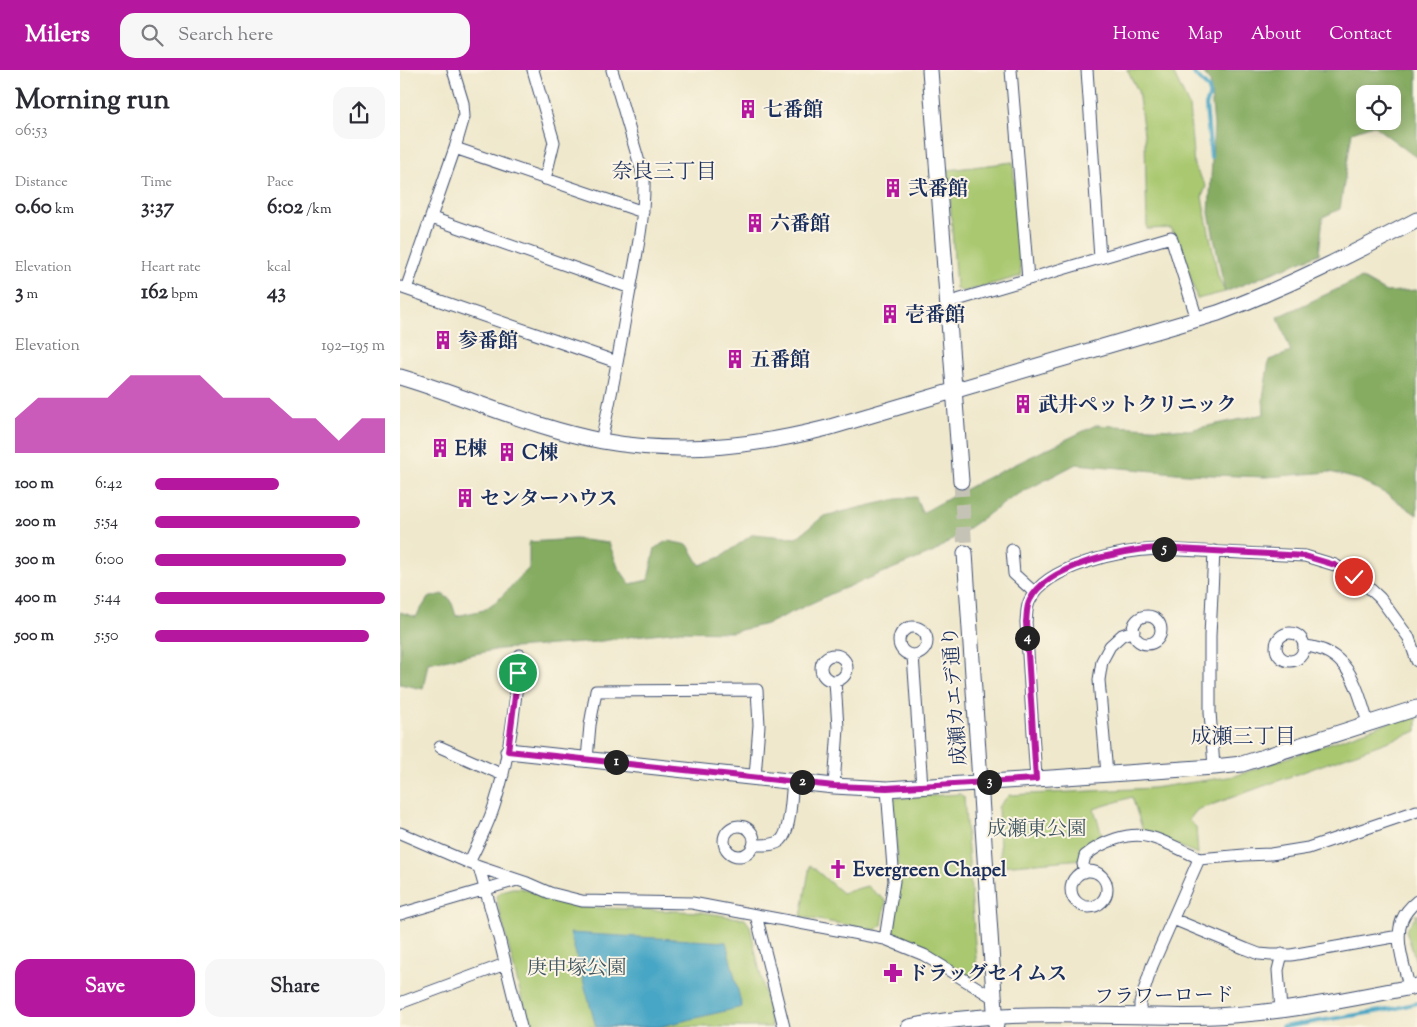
<!DOCTYPE html>
<meta charset="utf-8">
<style>
:root{--surface:#fff;--page:#f7f7f7;--text:#2b2b33;--muted:#7c7c81;--accent:#b5179e}
body{margin:0;font-family:"Sorts Mill Goudy","Noto Serif JP",serif;background:var(--page);color:var(--text);height:100vh;display:flex;flex-direction:column;font-size:19px;white-space:nowrap}
*{box-sizing:border-box;margin:0}
p{font-size:16px;color:var(--muted)}
.icon{flex:none;width:28px;height:28px;fill:none;stroke:currentColor;stroke-width:2;stroke-linecap:round;stroke-linejoin:round}
.map{position:relative;flex:1;overflow:hidden}
.sheet{display:flex;flex-direction:column;background:var(--surface);width:400px}
.sheet>*{flex:none}
.controls{position:absolute;left:956px;top:15px;display:grid;gap:10px}
.controls a{display:grid;place-items:center;width:45px;height:45px;border-radius:10px;background:var(--surface);box-shadow:0 2px 12px #0003;font-size:25px}
.pin{position:absolute;display:grid;place-items:center;width:42px;height:42px;color:#fff;margin:-21px;border:2px solid #fff;border-radius:50%;box-shadow:0 1px 5px #0007}
.km{position:absolute;width:25px;height:25px;margin:-12px;border-radius:50%;background:#222;color:#fff;font-size:14px;line-height:25px;text-align:center}
.round{display:grid;place-items:center;flex:none;width:52px;height:52px;border-radius:15px;background:var(--page)}
.overview{display:flex;align-items:center;justify-content:space-between;height:85px;padding:0 15px}
h1{font-size:28px;font-weight:800;line-height:38px}
.metrics{display:grid;grid-template-columns:repeat(3,1fr);gap:8px;height:85px;padding:5px 15px}
.metrics div{display:grid;align-content:center}
.metrics b{font-size:21px;font-weight:800}
.metrics small{font-size:14px;font-weight:400}
.metrics p{font-size:14px}
.chart{height:140px;padding:10px 15px}
.chart p{display:flex;justify-content:space-between}
.chart svg{width:100%;height:90px;margin-top:5px;fill:var(--accent);opacity:.7}
.cta{display:flex;gap:10px;margin-top:auto;padding:10px 15px}
.cta a{flex:1;height:58px;border-radius:15px;background:var(--accent);color:#fff;font-size:20px;font-weight:800;line-height:58px;text-align:center}
.cta a+a{background:var(--page);color:var(--text)}
ul{padding:0 15px;list-style:none;font-size:16px}
li{display:grid;grid-template-columns:80px 60px 1fr;align-items:center;height:38px}
li i{height:12px;border-radius:6px;background:var(--accent)}
header{display:flex;align-items:center;gap:30px;box-sizing:border-box;height:70px;padding:0 25px;background:var(--accent);color:#fff}
header strong{font-size:24px}
nav{display:flex;gap:28px;margin-inline-start:auto;font-size:18px}
.search{width:350px;height:45px;background:var(--page);display:flex;align-items:center;gap:12px;box-sizing:border-box;padding:0 18px;border-radius:15px;color:var(--muted);font-size:19px}
main{display:flex;flex:1;min-height:0}
.map>svg:first-child{display:block}
.green{fill:#a9c86f;stroke:#627c66}
.forest{fill:#86ac62;stroke:#506e60;fill-rule:evenodd}
.water{fill:#46a6c5;stroke:#306a92}
.lines{fill:none;stroke-linecap:round;stroke-linejoin:round}
.stream{stroke:#46a6c5;stroke-width:4}
.tertiary-tunnel{stroke:#c5c3b6;stroke-width:15;stroke-dasharray:15 8;stroke-linecap:butt}
.minor-casing{stroke:#3b4b6e;stroke-width:13}
.tertiary-casing{stroke:#3b4b6e;stroke-width:17}
.minor{stroke:#fff;stroke-width:11}
.tertiary{stroke:#fff;stroke-width:15}
.route-casing{stroke:#fff;stroke-width:10}
.route{stroke:#b5179e;stroke-width:6}
.labels{text-anchor:middle;stroke-width:4;stroke-linejoin:round;paint-order:stroke}
.poi-label{font-size:20px;font-weight:bold;fill:#1b2f5e;stroke:#fcf5e5;text-anchor:start}
.street-label{font-size:20px;fill:#1b2f5e;stroke:#fcf5e5}
.park-label{font-size:20px;fill:#3e5562;stroke:#fcf5e5}
.neighbourhood-label{font-size:21px;fill:#1b2f5e;stroke:#fcf5e5}
</style>
<header>
<strong>Milers</strong>
<div class="search"><svg class="icon" aria-label="search" viewBox="0 0 24 24"><circle cx="10" cy="10" r="6"/><path d="M15 15l6 6"/></svg>Search here</div>
<nav><a>Home</a><a>Map</a><a>About</a><a>Contact</a></nav>
</header>
<main>
<section class="sheet">
<div class="overview"><div><h1>Morning run</h1><p>06:53</p></div><a class="round"><svg class="icon" aria-label="share" viewBox="0 0 24 24"><path d="M12 15V3M7 8l5-5 5 5M5 13v7h14v-7"/></svg></a></div>
<div class="metrics">
<div><p>Distance</p><b>0.60<small> km</small></b></div>
<div><p>Time</p><b>3:37</b></div>
<div><p>Pace</p><b>6:02<small> /km</small></b></div>
</div>
<div class="metrics">
<div><p>Elevation</p><b>3<small> m</small></b></div>
<div><p>Heart rate</p><b>162<small> bpm</small></b></div>
<div><p>kcal</p><b>43</b></div>
</div>
<div class="chart"><p><span>Elevation</span>192–195 m</p>
<svg viewBox="0 0 160 44" preserveAspectRatio="none"><path d="M0 44V27L10 17L20 17L30 17L40 17L50 6L60 6L70 6L80 6L90 17L100 17L110 17L120 27L130 27L140 38L150 27L160 27V44z"/></svg>
</div>
<ul>
<li><b>100 m</b>6:42<i style="width:54%"></i></li>
<li><b>200 m</b>5:54<i style="width:89%"></i></li>
<li><b>300 m</b>6:00<i style="width:83%"></i></li>
<li><b>400 m</b>5:44<i style="width:100%"></i></li>
<li><b>500 m</b>5:50<i style="width:93%"></i></li>
</ul>
<div class="cta"><a>Save</a><a>Share</a></div>
</section>
<div class="map">
<svg width="1017" height="957" viewBox="0 0 1017 957">
<rect width="100%" height="100%" fill="#fcf5e5"/>
<filter id="ink" filterUnits="userSpaceOnUse"><feTurbulence type="fractalNoise" baseFrequency=".02" numOctaves="2"/><feDisplacementMap in="SourceGraphic" scale="10" xChannelSelector="R" yChannelSelector="G"/><feConvolveMatrix kernelMatrix="1 2 1 2 8 2 1 2 1" color-interpolation-filters="sRGB"/></filter>
<filter id="wash" filterUnits="userSpaceOnUse"><feTurbulence type="fractalNoise" baseFrequency=".0096" numOctaves="4" result="noise"/><feDisplacementMap in="SourceGraphic" scale="20" xChannelSelector="R" yChannelSelector="G"/><feGaussianBlur stdDeviation="1.12" result="paint"/><feColorMatrix in="noise" values="0 0 0 0 0 0 0 0 0 0 0 0 0 0 0 0 0 1.4 0 .05"/><feComposite in="paint" operator="in"/></filter>
<g filter="url(#wash)">
<rect width="100%" height="100%" fill="#efe8cc"/>
<path class="green" d="M727 0H772L789 36 794 96 806 116 802 127 818 206 825 222 797 229 781 176 771 158 747 159 745 71 738 21Z
M613 92 621 206 563 222 556 218 548 100Z
M1017 643V661L797 740 789 750 796 757 798 784 743 761 732 727 694 739 704 771 683 789 601 796 598 737 609 725 753 718 835 706Z
M560 724 564 727 577 901 570 907 522 878 493 864 499 811 493 728Z
M410 795 442 823 467 816 486 831 482 855 476 860 401 847Z
M112 818H120L179 837 301 842 345 849 350 856 372 957H129L96 827 102 821Z
M1017 844V895L1006 860Z"/>
<path class="forest" d="M801 0H1017V88L973 55 952 62 940 139 923 147 919 184 825 222 809 143 814 56 810 12ZM965 24H992V51H965Z
M961 208 986 222 1017 220V445L988 425 960 410 930 402 866 407 787 404 676 394 613 427 534 482 433 523 367 554 332 562 279 561 235 566 196 572 100 579 28 593 23 619 0 614V542L16 547 28 528 42 524 51 530 56 546 84 540 99 529 129 498V472L175 469 209 473 218 497 230 514 248 510 255 478 268 471 288 475 300 495 321 487 353 464 396 468 424 446 497 429 516 427 522 443 579 412 696 355 789 360 864 344 863 328 869 290 891 282 878 247Z"/>
<path class="water" d="M170 863 326 872 342 937 258 957H196Z"/>
<g class="lines">
<path class="stream" d="M792 0 795 5 809 19V27L806 36 811 88
M882 957 993 939 1017 933"/>
</g>
</g>
<g filter="url(#ink)">
<g class="lines">
<path class="tertiary-tunnel" d="M561 411 565 483"/>
<g class="minor-casing">
<path id="minor" d="M133 0 154 72 145 109
M611 0 628 209
M687 0 700 188
M55 78 243 142
M32 148 231 218
M0 217 217 292
M6 219 55 78 64 47 63 33 53 0
M547 233 771 167 797 249
M201 371C212 324 220 278 228 231 235 191 245 150 244 109L212 0
M612 480 614 504 635 523
M814 481 810 566V642L814 697
M733 560a14 14 0 1 1 28 0a14 14 0 1 1-28 0Z
M499 571a14 14 0 1 1 28 0a14 14 0 1 1-28 0Z
M876 577a14 14 0 1 1 28 0a14 14 0 1 1-28 0Z
M905 576C949 580 957 617 968 653
M421 598a13 13 0 1 1 26 0a13 13 0 1 1-26 0Z
M513 585 522 717
M40 677 103 705
M187 689 190 655 196 621 357 620 359 655 355 707
M707 704 699 610 702 591 710 576 722 565 734 561
M636 709 626 552C627 545 626 537 630 530 647 495 723 480 759 479L905 486 935 495 966 515 980 528 1009 568 1017 591
M434 716 438 658 435 611
M324 771a15 15 0 1 1 30 0a15 15 0 1 1-30 0Z
M0 763 79 797 127 813 150 823 182 831 292 833 485 869 524 885 594 928
M354 775C363 775 375 776 381 770 391 761 391 725 393 711
M69 793C78 773 89 754 95 733 110 686 115 635 120 585
M79 797 99 868 121 957
M671 819a18 18 0 1 1 36 0a18 18 0 1 1-36 0Z
M685 802 683 794 685 786C701 772 729 761 750 767 765 771 779 779 793 785L799 789 844 785 871 784 908 778 1017 741
M0 844 117 810
M356 845 384 957
M773 849 846 879 859 884 871 885H891L999 866
M485 869 494 811 487 719
M1009 917C1005 897 994 870 1002 850 1005 842 1011 836 1017 831
M0 933 105 894
M881 940 878 900 882 884
M740 946V933L752 896 799 789"/>
</g>
<g class="tertiary-casing">
<path id="tertiary" d="M530 0 561 411
M0 307C68 327 133 358 202 371 278 385 353 377 427 358L818 243C887 217 952 184 1017 150
M565 483 596 955
M108 681 434 716 487 719 814 697 842 694 1017 638
M509 957C608 936 715 949 815 946 883 943 950 929 1017 916"/>
</g>
<use href="#minor" class="minor"/>
<use href="#tertiary" class="tertiary"/>
</g>
</g>
<g class="lines" filter="url(#ink)">
<g class="route-casing">
<path id="route" d="M118 603 108 681 434 716 487 718 636 709 626 552C627 545 626 537 630 530 647 495 723 480 759 478L905 486 935 495 954 507"/>
</g>
<use href="#route" class="route"/>
</g>
<defs>
<g id="building-bare" transform="scale(1.5)"><path d="M-4-6H4V6H1V3H-1V6H-4ZM-2.5-4.3h1.7v1.8h-1.7ZM.8-4.3h1.7v1.8H.8ZM-2.5-1h1.7V.8h-1.7ZM.8-1h1.7V.8H.8Z" fill="#b5179e" stroke="#fcf5e5" stroke-width="2.5" paint-order="stroke"/></g>
<g id="church-bare" transform="scale(1.5)"><path d="M-1.2-6h2.4v3.5h3.3v2.4h-3.3V6h-2.4V-.1h-3.3v-2.4h3.3Z" fill="#b5179e" stroke="#fcf5e5" stroke-width="2.5" paint-order="stroke"/></g>
<g id="pharmacy-bare" transform="scale(1.5)"><path d="M-2-6h4v4h4v4h-4v4h-4v-4h-4v-4h4Z" fill="#b5179e" stroke="#fcf5e5" stroke-width="2.5" paint-order="stroke"/></g>
</defs>
<g fill-rule="evenodd">
<use href="#building-bare" x="348" y="39"/>
<use href="#building-bare" x="493" y="118"/>
<use href="#building-bare" x="355" y="153"/>
<use href="#building-bare" x="490" y="244"/>
<use href="#building-bare" x="43" y="270"/>
<use href="#building-bare" x="335" y="289"/>
<use href="#building-bare" x="623" y="334"/>
<use href="#building-bare" x="40" y="378"/>
<use href="#building-bare" x="107" y="382"/>
<use href="#building-bare" x="65" y="428"/>
<use href="#church-bare" x="438" y="799"/>
<use href="#pharmacy-bare" x="493" y="903"/>
</g>
<g class="labels">
<g class="poi-label">
<text x="363" y="46">七番館</text>
<text x="508" y="125">弐番館</text>
<text x="370" y="160">六番館</text>
<text x="505" y="251">壱番館</text>
<text x="58" y="277">参番館</text>
<text x="350" y="296">五番館</text>
<text x="638" y="341">武井ペットクリニック</text>
<text x="55" y="385">E棟</text>
<text x="122" y="389">C棟</text>
<text x="80" y="435">センターハウス</text>
<text x="453" y="806">Evergreen Chapel</text>
<text x="508" y="910">ドラッグセイムス</text>
</g>
<g class="street-label">
<text transform="translate(554 626) rotate(-94)" y="7">成瀬カエデ通り</text>
<text transform="translate(764 925) rotate(-1)" y="7">フラワーロード</text>
</g>
<g class="park-label">
<text x="637" y="765">成瀬東公園</text>
<text x="177" y="904">庚申塚公園</text>
</g>
<g class="neighbourhood-label">
<text x="264" y="108">奈良三丁目</text>
<text x="843" y="673">成瀬三丁目</text>
</g>
</g>
</svg>
<div class="controls">
<a><svg class="icon" aria-label="locate" viewBox="0 0 24 24"><circle cx="12" cy="12" r="6"/><path d="M12 2v4M12 18v4M2 12h4M18 12h4"/></svg></a>
</div>
<div class="pin" style="left:118px;top:603px;background:#1e9e55"><svg class="icon" aria-label="arrive" viewBox="0 0 24 24"><path d="M6 21V4h12l-3 4 3 4H6"/></svg></div>
<div class="pin" style="left:954px;top:507px;background:#d93025"><svg class="icon" aria-label="check" viewBox="0 0 24 24"><path d="M5 12l5 5 9-10"/></svg></div>
<b class="km" style="left:216px;top:692px">1</b>
<b class="km" style="left:402px;top:712px">2</b>
<b class="km" style="left:589px;top:712px">3</b>
<b class="km" style="left:627px;top:568px">4</b>
<b class="km" style="left:764px;top:479px">5</b>
</div>
</main>
